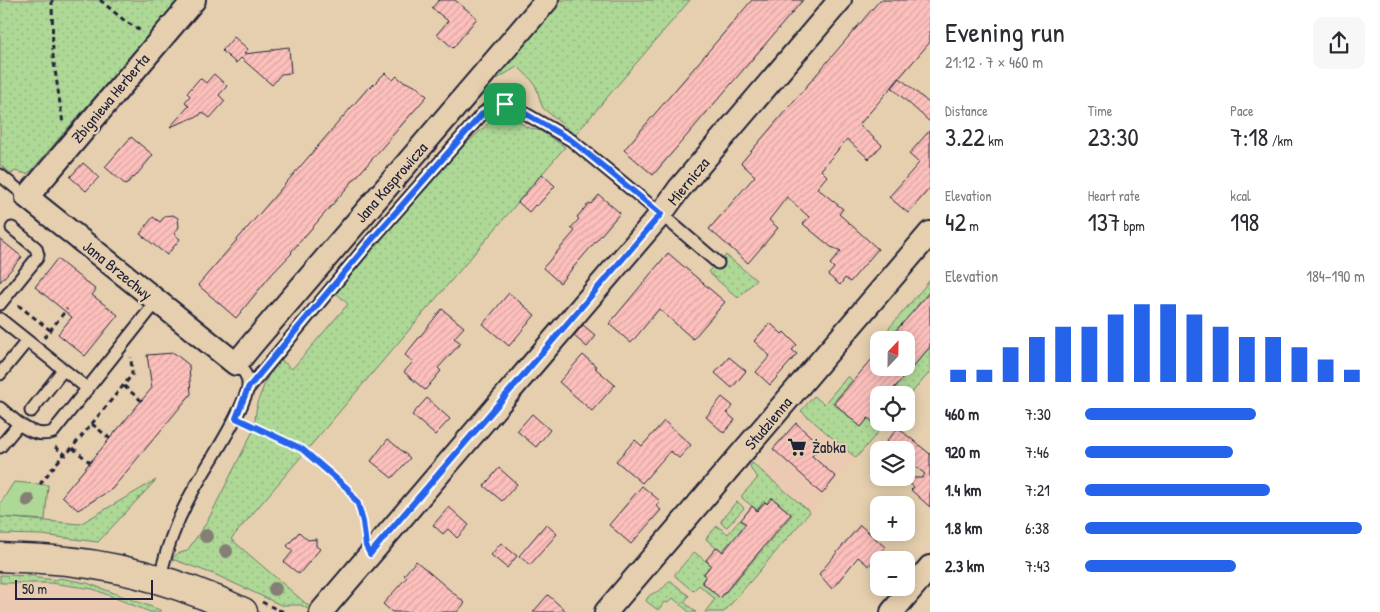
<!DOCTYPE html>
<meta charset="utf-8">
<style>
:root{--surface:#fff;--page:#f7f7f7;--text:#2b2b33;--muted:#7c7c81;--accent:#2563eb}
body{margin:0;font-family:"Patrick Hand",sans-serif;background:var(--page);color:var(--text);height:100vh;display:flex;flex-direction:column;font-size:19px;white-space:nowrap}
*{box-sizing:border-box;margin:0}
p{font-size:16px;color:var(--muted)}
.icon{flex:none;width:28px;height:28px;fill:none;stroke:currentColor;stroke-width:2;stroke-linecap:round;stroke-linejoin:round}
.map{position:relative;flex:1;overflow:hidden}
.sheet{display:flex;flex-direction:column;background:var(--surface);width:450px}
.sheet>*{flex:none}
.needle{width:32px;rotate:22deg}
.buttons{position:absolute;left:870px;top:331px;display:grid;gap:10px}
.buttons a{display:grid;place-items:center;width:45px;height:45px;border-radius:10px;background:var(--surface);box-shadow:0 2px 12px #0003;font-size:25px}
.scale{position:absolute;left:15px;bottom:12px;width:138px;box-sizing:border-box;padding-left:5px;border:2px solid #22223b;border-top:0;font-size:14px;line-height:18px;white-space:nowrap;color:#22223b;-webkit-text-stroke:4px #e5cfae;paint-order:stroke}
.pin{position:absolute;display:grid;place-items:center;width:42px;height:42px;color:#fff;margin:-21px;border-radius:10px;box-shadow:0 2px 8px #0006}
.round{display:grid;place-items:center;flex:none;width:52px;height:52px;border-radius:10px;background:var(--page)}
.headline{display:flex;align-items:center;justify-content:space-between;height:85px;padding:0 15px}
h1{font-size:28px;font-weight:600;line-height:38px}
.metrics{display:grid;grid-template-columns:repeat(3,1fr);gap:8px;height:85px;padding:5px 15px}
.metrics div{display:grid;align-content:center}
.metrics b{font-size:25px;font-weight:600}
.metrics small{font-size:14px;font-weight:400}
.metrics p{font-size:14px}
.chart{height:140px;padding:10px 15px}
.chart p{display:flex;justify-content:space-between}
.chart svg{width:100%;height:90px;margin-top:5px;stroke:var(--accent);stroke-width:6}
ul{padding:0 15px;list-style:none;font-size:16px}
li{display:grid;grid-template-columns:80px 60px 1fr;align-items:center;height:38px}
li i{height:12px;border-radius:6px;background:var(--accent)}
main{display:flex;flex:1;min-height:0}
.map>svg:first-child{display:block}
.built{fill:#eccab2}
.grass{fill:url(#grass-dots);stroke:#687d68}
.park{fill:#aed896;stroke:#687d68}
.building{fill:url(#building-hatch);stroke:#22223b}
.lines{fill:none;stroke-linecap:round;stroke-linejoin:round}
.lane-casing{stroke:#22223b;stroke-width:15}
.street-casing{stroke:#22223b;stroke-width:26}
.secondary-casing{stroke:#22223b;stroke-width:31}
.path{stroke:#22223b;stroke-width:3;stroke-dasharray:5 4;stroke-linecap:butt}
.lane{stroke:#e5cfae;stroke-width:11}
.street{stroke:#e5cfae;stroke-width:22}
.secondary{stroke:#e5cfae;stroke-width:28}
.tree{fill:#857f76}
.route-casing{stroke:#fff;stroke-width:10}
.route{stroke:#2563eb;stroke-width:6}
.labels{text-anchor:middle;stroke-width:4.5;stroke-linejoin:round;paint-order:stroke}
.street-label{font-size:16px;fill:#22223b;stroke:#e5cfae}
.poi-label{font-size:16px;fill:#22223b;stroke:#e5cfae;text-anchor:start}
</style>
<main>
<div class="map">
<svg width="930" height="612" viewBox="0 0 930 612">
<defs>
<pattern id="grass-dots" width="8" height="8" patternUnits="userSpaceOnUse" patternTransform="scale(1.25)"><rect width="8" height="8" fill="#aed896"/><path d="M2 2h.1M6 6h.1" fill="none" stroke="#95b982" stroke-width="1.8" stroke-linecap="round"/></pattern>
<pattern id="building-hatch" width="6" height="6" patternUnits="userSpaceOnUse" patternTransform="scale(1.25)"><rect width="6" height="6" fill="#fdc0bc"/><path d="M-1 1l2-2M0 6l6-6M5 7l2-2" fill="none" stroke="#d9a5a2"/></pattern>
</defs>
<rect width="100%" height="100%" fill="#e5cfae"/>
<filter id="ink" filterUnits="userSpaceOnUse"><feTurbulence type="fractalNoise" baseFrequency=".02" numOctaves="2"/><feDisplacementMap in="SourceGraphic" scale="10" xChannelSelector="R" yChannelSelector="G"/><feConvolveMatrix kernelMatrix="1 2 1 2 8 2 1 2 1" color-interpolation-filters="sRGB"/></filter>
<g filter="url(#ink)">
<path class="built" d="M803 413 856 458 810 512 763 472 772 462 766 457Z
M0 583H51L93 589 150 612H0Z"/>
<path class="grass" d="M0 0H178L31 171 27 174 15 171 12 174 0 165Z
M556 0H690L575 135 543 108C539 101 539 92 535 85 531 77 523 73 518 66L497 79 491 75Z
M500 113 517 120 526 127 541 131 565 147 231 539 310 607 333 581 335 583 311 611 301 605H281L216 575 172 559 177 554 187 551 207 522 254 429 257 403 271 368 279 358 292 369 348 304 335 292 457 152Z
M726 255 756 280 738 298 708 272 713 266 716 267Z
M930 280V290L916 307 930 319V346L903 322 887 340H879Z
M930 347V372L906 399V395H889Z
M848 376 852 380 833 403 861 427 879 406V422L886 423 856 458 801 411 814 396 824 404Z
M752 463 810 512 724 612H705L715 599 699 585 693 591 675 576V574L694 552 711 565 703 574 706 576 701 582 721 598 792 515 772 497 767 503 764 501 757 510 742 498V495L757 479V476L752 471 750 466Z
M156 480 98 542 42 535 0 534V517L80 524Z
M736 502 739 503 744 508 727 527 721 523V521Z
M740 520 745 524 738 533 740 535 732 545 730 542 722 551 717 547 716 548 707 540 706 538 717 526 728 534Z
M0 575 35 576 37 578 57 580 59 578 87 583 160 610 161 612H150L93 589 51 583H0Z
M669 581H671L689 596 684 602 696 612H689L673 598 668 603 665 602 658 610 646 601C649 592 656 594 663 588 665 586 667 584 669 581Z"/>
<path class="park" d="M14 482 48 485 45 520 0 517V504Z"/>
<path class="building" d="M439 0H455L477 18 453 48 437 34 448 21 432 8Z
M752 0H803L653 175 624 150Z
M880 0H930V42L859 125 882 145 869 159 847 139 821 170 827 176 817 188 843 209 839 214 878 249 850 282 845 278 840 285 828 275 834 268 830 264 841 251 831 247 803 224 809 217 787 197 769 220 778 228 748 263 709 229 755 176 741 163Z
M234 37 248 49 244 54 271 51 273 49 289 47 291 73 281 74 272 85 241 58 236 63 222 51Z
M385 73 393 80 397 76 401 80 417 87 427 96 291 252 292 253 271 275 236 318 198 285 368 88 369 89Z
M214 74 227 86 219 95 225 101 210 118 202 112 200 115 170 127 189 106 185 102 190 96 187 93 200 78 206 83Z
M900 78 930 104V122L892 88Z
M930 130V188L908 213 889 197 919 163 909 154Z
M131 137 153 155 134 178 133 177 126 185 105 167Z
M83 163 99 177 86 191 70 177Z
M542 174 555 186 537 206 535 205 529 212 518 202Z
M599 195 620 213 560 283 543 268 575 231 571 228 579 219 577 217 589 203 591 204Z
M173 215 178 218 179 227 174 234 180 239 167 255 140 234 153 217 160 222 165 216Z
M0 239 22 257 0 282Z
M668 253 725 302 693 339 659 309 631 343 609 324Z
M57 259 96 290 92 295 118 315 85 356 58 334 72 317 35 287Z
M930 292V347L888 395H879V428L868 418 861 427 834 403 879 351V368H906V340H888Z
M509 293 535 315 509 346 483 324Z
M442 309 464 327 454 338 461 343 438 368 441 371 425 390 404 372 413 362 405 355Z
M770 323 782 334 784 332 797 345 792 350 797 354 770 385 756 372 770 356 754 341Z
M583 325 596 336 587 347 574 336Z
M174 353 189 365 191 394 112 489 78 510 62 496 152 388 147 355Z
M583 355 597 367 595 368 615 385 592 411 559 382Z
M729 357 746 371 732 388 715 373Z
M722 397 733 406 727 413 735 420 724 433 706 417Z
M427 398 450 419 435 435 412 415Z
M532 414 550 430 536 447 517 431Z
M664 421 691 445 679 458 670 451 642 483 616 461 635 440 642 446Z
M796 423 821 446 812 456 836 477 822 494 811 485 812 484 773 449Z
M898 428 930 454V507L911 490 914 487 903 478H922L925 474 906 459V450H896L886 442Z
M388 439 410 458 392 478 371 461Z
M499 468 517 484 502 501 484 486Z
M642 486 660 501 656 506 661 510 631 544 609 525Z
M772 498 791 514 720 598 702 582 706 576 704 574 711 565 706 560 717 547 723 552 746 524 741 520 752 506 757 511 765 502 767 504Z
M449 507 469 525 457 538 448 529 443 534 433 525Z
M546 524 557 534 530 565 519 556Z
M860 525 885 547 869 566 858 557 832 589 819 574Z
M299 532 308 540 316 539V546L320 549 299 574 284 562 293 551 287 546Z
M501 543 517 556 507 568 491 555Z
M416 561 465 603 457 612H392L383 604 407 577 404 575Z
M548 595 567 612H533Z"/>
<g class="lines">
<g class="lane-casing">
<path id="lane" d="M0 175 27 197
M0 304 37 258 38 255 36 248 12 228
M0 319 88 389
M0 374 27 341
M248 389 368 244 482 114 493 105 500 104 512 106 571 140 661 214 718 263
M0 408 19 424
M31 411 63 370
M0 447 19 424C29 431 40 437 53 432L157 301
M159 580C167 549 174 526 189 498 206 466 228 437 242 404 244 398 248 392 248 386 249 376 243 370 236 364"/>
</g>
<g class="street-casing">
<path id="street" d="M194 0 27 197 236 364 254 342 547 0
M321 612 661 214 679 189 840 0
M606 612 930 233
M892 612 930 567"/>
</g>
<g class="secondary-casing">
<path id="secondary" d="M0 557C14 558 28 558 42 559 112 563 180 582 243 612"/>
</g>
<path class="path" d="M52 0 53 56 63 124
M100 0 125 21 141 31
M18 305 50 330
M44 338 67 309
M124 386 144 403
M248 423 302 449 347 488 358 503 364 530
M92 424 113 441
M55 447 66 455 132 375 131 357
M73 448 93 465
M40 484 64 454
M262 602 278 610 287 612"/>
<use href="#lane" class="lane"/>
<use href="#street" class="street"/>
<use href="#secondary" class="secondary"/>
</g>
<g class="tree">
<circle cx="28" cy="500" r="7"/>
<circle cx="206" cy="536" r="7"/>
<circle cx="226" cy="551" r="7"/>
<circle cx="275" cy="589" r="7"/>
</g>
</g>
<g class="lines" filter="url(#ink)">
<g class="route-casing">
<path id="route" d="M500 104 512 106 571 140 661 214 370 554 366 546 363 522 358 504 347 488 302 449 236 418 248 388 368 244 482 114 493 106Z"/>
</g>
<use href="#route" class="route"/>
</g>
<defs>
<g id="supermarket-bare" transform="scale(1.5)"><path d="M-6-5.5h2.5l.6 2H6L4.5 2H-2.5L-4.4-4H-6ZM-1.5 3.2a1.3 1.3 0 1 0 .1 0ZM3 3.2a1.3 1.3 0 1 0 .1 0Z" fill="#22223b" stroke="#e5cfae" stroke-width="2.5" paint-order="stroke"/></g>
</defs>
<g fill-rule="evenodd">
<use href="#supermarket-bare" x="797" y="447"/>
</g>
<g class="labels">
<g class="street-label">
<text transform="translate(110 98) rotate(-50)" y="6">Zbigniewa Herberta</text>
<text transform="translate(688 181) rotate(-51)" y="6">Miernicza</text>
<text transform="translate(391 182) rotate(-49)" y="6">Jana Kasprowicza</text>
<text transform="translate(118 270) rotate(39)" y="6">Jana Brzechwy</text>
<text transform="translate(768 423) rotate(-50)" y="6">Studzienna</text>
</g>
<g class="poi-label">
<text x="812" y="453">Żabka</text>
</g>
</g>
</svg>
<div class="buttons">
<a><svg class="needle" viewBox="-14 -14 28 28"><path d="M0-13l5 13h-10z" fill="#e53935"/><path d="M0 13l5-13h-10z" fill="#7c7c81"/></svg></a>
<a><svg class="icon" aria-label="locate" viewBox="0 0 24 24"><circle cx="12" cy="12" r="6"/><path d="M12 2v4M12 18v4M2 12h4M18 12h4"/></svg></a>
<a><svg class="icon" aria-label="layers" viewBox="0 0 24 24"><path d="M12 4l9 5-9 5-9-5zM3 14l9 5 9-5"/></svg></a>
<a>+</a>
<a>−</a>
</div>
<div class="scale">50 m</div>
<div class="pin" style="left:505px;top:104px;background:#1e9e55"><svg class="icon" aria-label="arrive" viewBox="0 0 24 24"><path d="M6 21V4h12l-3 4 3 4H6"/></svg></div>
</div>
<section class="sheet">
<div class="headline"><div><h1>Evening run</h1><p>21:12 · 7 × 460 m</p></div><a class="round"><svg class="icon" aria-label="share" viewBox="0 0 24 24"><path d="M12 15V3M7 8l5-5 5 5M5 13v7h14v-7"/></svg></a></div>
<div class="metrics">
<div><p>Distance</p><b>3.22<small> km</small></b></div>
<div><p>Time</p><b>23:30</b></div>
<div><p>Pace</p><b>7:18<small> /km</small></b></div>
</div>
<div class="metrics">
<div><p>Elevation</p><b>42<small> m</small></b></div>
<div><p>Heart rate</p><b>137<small> bpm</small></b></div>
<div><p>kcal</p><b>198</b></div>
</div>
<div class="chart"><p><span>Elevation</span>184–190 m</p>
<svg viewBox="0 0 160 44" preserveAspectRatio="none"><path d="M5 44V38M15 44V38M25 44V27M35 44V22M45 44V17M55 44V17M65 44V11M75 44V6M85 44V6M95 44V11M105 44V17M115 44V22M125 44V22M135 44V27M145 44V33M155 44V38"/></svg>
</div>
<ul>
<li><b>460 m</b>7:30<i style="width:61%"></i></li>
<li><b>920 m</b>7:46<i style="width:53%"></i></li>
<li><b>1.4 km</b>7:21<i style="width:66%"></i></li>
<li><b>1.8 km</b>6:38<i style="width:99%"></i></li>
<li><b>2.3 km</b>7:43<i style="width:54%"></i></li>
</ul>
</section>
</main>
